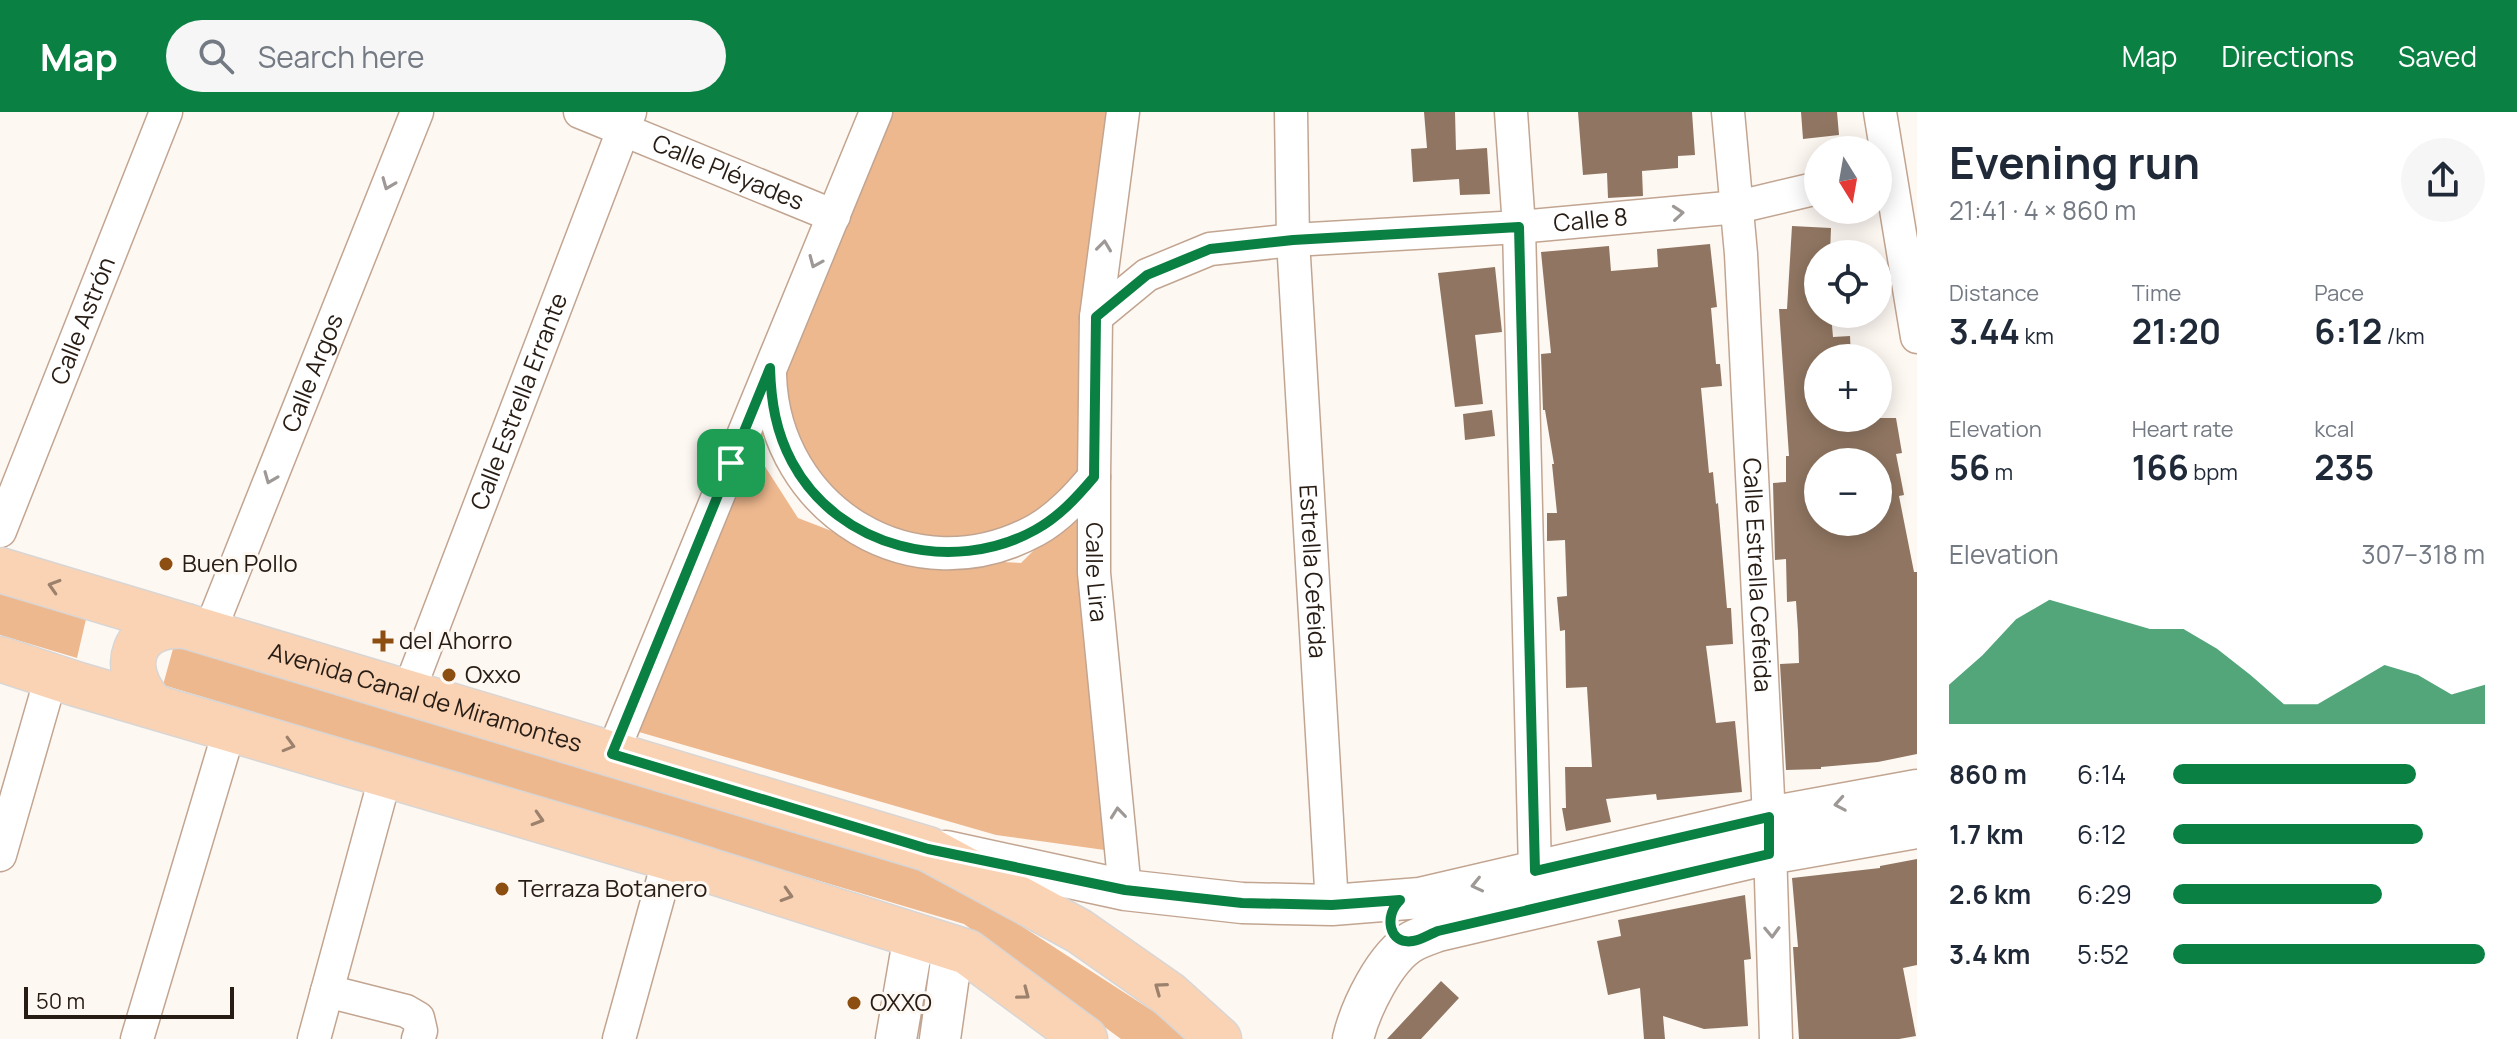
<!DOCTYPE html>
<meta charset="utf-8">
<style>
:root{--surface:#fff;--page:#f6f6f7;--text:#1f2937;--muted:#747a83;--accent:#0b8043}
body{margin:0;font-family:Manrope,sans-serif;background:var(--page);color:var(--text);height:100vh;display:flex;flex-direction:column;font-size:30px;white-space:nowrap}
*{box-sizing:border-box;margin:0}
p{font-size:26px;color:var(--muted)}
.icon{flex:none;width:44px;height:44px;fill:none;stroke:currentColor;stroke-width:2;stroke-linecap:round;stroke-linejoin:round}
.map{position:relative;flex:1;overflow:hidden}
.drawer{display:flex;flex-direction:column;background:var(--surface);width:600px}
.drawer>*{flex:none}
.needle{width:52px;rotate:169deg}
.controls{position:absolute;left:1804px;top:24px;display:grid;gap:16px}
.controls a{display:grid;place-items:center;width:88px;height:88px;border-radius:50%;background:var(--surface);box-shadow:0 4px 20px #0003;font-size:40px}
.scale{position:absolute;left:24px;bottom:20px;width:210px;box-sizing:border-box;padding-left:8px;border:4px solid #281d15;border-top:0;font-size:22px;line-height:28px;white-space:nowrap;color:#281d15;-webkit-text-stroke:6px #fef8f3;paint-order:stroke}
.pin{position:absolute;display:grid;place-items:center;width:68px;height:68px;color:#fff;margin:-34px;border-radius:16px;box-shadow:0 4px 12px #0006}
.round{display:grid;place-items:center;flex:none;width:84px;height:84px;border-radius:42px;background:var(--page)}
.headline{display:flex;align-items:center;justify-content:space-between;height:136px;padding:0 32px}
h1{font-size:44px;font-weight:700;line-height:60px}
.metrics{display:grid;grid-template-columns:repeat(3,1fr);gap:12px;height:136px;padding:8px 32px}
.metrics div{display:grid;align-content:center}
.metrics b{font-size:34px;font-weight:700}
.metrics small{font-size:22px;font-weight:400}
.metrics p{font-size:22px}
.chart{height:224px;padding:16px 32px}
.chart p{display:flex;justify-content:space-between}
.chart svg{width:100%;height:144px;margin-top:8px;fill:var(--accent);opacity:.7}
ul{padding:0 32px;list-style:none;font-size:26px}
li{display:grid;grid-template-columns:128px 96px 1fr;align-items:center;height:60px}
li i{height:20px;border-radius:10px;background:var(--accent)}
header{display:flex;align-items:center;gap:48px;box-sizing:border-box;height:112px;padding:0 40px;background:var(--accent);color:#fff}
header strong{font-size:38px}
nav{display:flex;gap:44px;margin-inline-start:auto;font-size:28px}
.search{width:560px;height:72px;background:var(--page);display:flex;align-items:center;gap:20px;box-sizing:border-box;padding:0 28px;border-radius:44px;color:var(--muted);font-size:30px}
main{display:flex;flex:1;min-height:0}
.map>svg:first-child{display:block}
.green{fill:#eeb88f}
.building{fill:#907662;fill-rule:evenodd}
.lines{fill:none;stroke-linecap:round;stroke-linejoin:round}
.minor-casing{stroke:#c2a591;stroke-width:35}
.tertiary-casing{stroke:#c2a591;stroke-width:43}
.primary-casing{stroke:#d8d6d5;stroke-width:47}
.minor{stroke:#fff;stroke-width:32}
.tertiary{stroke:#fff;stroke-width:40}
.primary{stroke:#fad3b5;stroke-width:44}
.oneway{stroke:#9e9996}
.oneway2{stroke:#9c816d}
.route-casing{stroke:#fff;stroke-width:16}
.route{stroke:#0b8043;stroke-width:10}
.poi-dot{fill:#8c4e11;stroke:#fef8f3;stroke-width:3}
.labels{text-anchor:middle;stroke-width:6;stroke-linejoin:round;paint-order:stroke}
.street-label{font-size:24px;fill:#281d15;stroke:#fef8f3}
.poi-label{font-size:24px;fill:#281d15;stroke:#fef8f3;text-anchor:start}
</style>
<header>
<strong>Map</strong>
<div class="search"><svg class="icon" aria-label="search" viewBox="0 0 24 24"><circle cx="10" cy="10" r="6"/><path d="M15 15l6 6"/></svg>Search here</div>
<nav><a>Map</a><a>Directions</a><a>Saved</a></nav>
</header>
<main>
<div class="map">
<svg width="1917" height="927" viewBox="0 0 1917 927">
<rect width="100%" height="100%" fill="#fef8f3"/>
<path class="green" d="M885 0H1113L1079 365 1009 424 980 430 946 425 915 424 804 384 778 256Z
M762 293 764 353 798 406 855 428 921 446 1021 451 1083 389 1119 740 996 723 632 618Z
M0 482 86 507 77 546 0 523Z
M174 533 935 758 1196 927H1121L964 812 163 573Z"/>
<path class="building" d="M1424 0H1455L1456 38 1487 36 1490 82 1460 83 1459 67 1413 70 1411 37 1427 36Z
M1578 0H1692L1695 43 1678 44V56L1642 59 1643 84 1608 86 1607 61 1583 63Z
M1801 0H1837L1839 23 1803 27Z
M1792 114 1831 116 1830 142H1818V202H1831L1833 225 1850 224 1851 246H1818V306H1896L1902 341 1896 342 1904 383 1899 384 1914 460H1917V642L1878 650 1821 655V657L1786 658 1780 552 1799 551 1798 519 1796 489 1787 490 1786 447 1775 448 1773 371 1786 370V344H1789L1779 197H1787ZM1818 350H1878V410H1818Z
M1710 132 1717 195 1711 196 1716 252H1720L1722 274 1701 276 1709 361 1713 360 1716 392 1718 391 1727 496H1731L1733 532 1706 534 1716 611 1735 609 1742 680 1657 688 1656 682 1606 687 1611 710 1566 719 1562 696H1566L1565 655H1592L1587 575 1566 576 1565 518 1560 519 1557 485 1567 484 1565 428 1547 429V401H1557L1552 352H1554L1545 298H1543L1541 242 1551 241 1541 140 1609 134 1611 159 1658 155 1657 137Z
M1495 155 1502 220 1475 223 1483 292 1455 295 1438 161Z
M1492 298 1495 324 1465 328 1463 302Z
M1917 747V853L1903 856 1916 924 1899 927H1799L1793 835H1798L1792 766 1880 756V754Z
M1745 783 1751 847 1744 848 1748 914 1704 917 1663 904 1665 927H1644L1640 876 1608 883 1597 829 1621 824 1618 808Z
M1441 869 1459 886 1421 927H1387Z"/>
<g class="lines">
<g class="minor-casing">
<g id="minor">
<path id="s1" d="M580 0 834 104"/>
<path id="s2" d="M1123 0 1096 205 1094 365V461L1125 778"/>
<path id="s3" d="M1291 0 1293 128 1332 793"/>
<path d="M1511 0 1519 115 1535 759"/>
<path id="s4" d="M1728 0 1741 142 1769 705 1776 927"/>
<path d="M1880 0 1917 225"/>
<path id="s5" d="M1096 205 1147 163 1210 137 1293 128 1519 115 1738 95 1818 76"/>
<path d="M770 263C774 399 914 485 1036 418 1059 405 1077 385 1094 365"/>
<path id="s6" d="M0 419 166 0"/>
<path id="s7" d="M209 521 417 0"/>
<path id="s8" d="M408 581 630 0"/>
<path d="M612 642 876 0"/>
<path d="M0 743 52 562"/>
<path d="M327 879 406 899 418 906 421 919 418 927"/>
<path d="M137 927 230 616"/>
<path d="M314 927 386 662"/>
<path d="M619 927 669 746"/>
</g>
</g>
<g class="tertiary-casing">
<path id="tertiary" d="M946 739 1125 778 1242 791 1332 793 1420 786 1769 705 1917 678
M896 927 914 823
M940 927 953 835
M1353 927C1360 897 1385 844 1413 829 1421 825 1430 822 1438 819L1769 742 1917 716"/>
</g>
<g class="primary-casing">
<g id="primary">
<path id="s9" d="M0 458 928 737 1079 819 1169 882 1219 927"/>
<path d="M0 547 76 572 669 746 967 840 1085 927"/>
<path d="M152 593C117 556 132 510 186 514"/>
</g>
</g>
<use href="#minor" class="minor"/>
<use href="#tertiary" class="tertiary"/>
<use href="#primary" class="primary"/>
</g>
<defs><path id="oneway-chevron" d="M-2-3.5L2.5 0L-2 3.5" fill="none" stroke-width="1.6" stroke-linecap="round" stroke-linejoin="round" transform="scale(2)"/></defs>
<g class="oneway">
<use href="#oneway-chevron" transform="translate(388 72) rotate(112)"/>
<use href="#oneway-chevron" transform="translate(1678 101) rotate(-5)"/>
<use href="#oneway-chevron" transform="translate(1104 134) rotate(-83)"/>
<use href="#oneway-chevron" transform="translate(815 150) rotate(113)"/>
<use href="#oneway-chevron" transform="translate(270 366) rotate(112)"/>
<use href="#oneway-chevron" transform="translate(1840 692) rotate(170)"/>
<use href="#oneway-chevron" transform="translate(1118 701) rotate(-96)"/>
<use href="#oneway-chevron" transform="translate(1477 773) rotate(167)"/>
<use href="#oneway-chevron" transform="translate(1772 820) rotate(88)"/>
</g>
<g class="oneway2">
<use href="#oneway-chevron" transform="translate(54 474) rotate(-163)"/>
<use href="#oneway-chevron" transform="translate(289 633) rotate(16)"/>
<use href="#oneway-chevron" transform="translate(538 707) rotate(17)"/>
<use href="#oneway-chevron" transform="translate(787 783) rotate(17)"/>
<use href="#oneway-chevron" transform="translate(1160 876) rotate(-144)"/>
<use href="#oneway-chevron" transform="translate(1024 882) rotate(37)"/>
</g>
<g class="lines">
<g class="route-casing">
<path id="route" d="M1519 115 1535 759 1769 705V742L1438 819C1430 822 1421 828 1413 829 1388 833 1384 803 1400 788L1332 793 1242 791 1125 778 928 737 612 642 770 256C771 290 776 320 792 350 838 436 952 464 1035 418 1059 405 1077 385 1094 365L1096 205 1147 163 1210 137 1293 128Z"/>
</g>
<use href="#route" class="route"/>
</g>
<g class="poi-dot">
<circle cx="166" cy="452" r="8"/>
<path d="M379 517h8v8h8v8h-8v8h-8v-8h-8v-8h8z"/>
<circle cx="449" cy="563" r="8"/>
<circle cx="502" cy="777" r="8"/>
<circle cx="854" cy="891" r="8"/>
</g>
<g class="labels">
<g class="street-label">
<text dy="8" stroke="none"><textPath href="#s1" startOffset="160">Calle Pléyades</textPath></text>
<text dy="8" stroke="none"><textPath href="#s5" startOffset="516">Calle 8</textPath></text>
<text dy="8" stroke="none"><textPath href="#s6" startOffset="226">Calle Astrón</textPath></text>
<text dy="8" stroke="none"><textPath href="#s7" startOffset="280">Calle Argos</textPath></text>
<text dy="8" stroke="none"><textPath href="#s8" startOffset="312">Calle Estrella Errante</textPath></text>
<text dy="8" stroke="none"><textPath href="#s3" startOffset="460">Estrella Cefeida</textPath></text>
<text dy="8" stroke="none"><textPath href="#s2" startOffset="462">Calle Lira</textPath></text>
<text dy="8" stroke="none"><textPath href="#s4" startOffset="464">Calle Estrella Cefeida</textPath></text>
<text dy="8" stroke="none"><textPath href="#s9" startOffset="444">Avenida Canal de Miramontes</textPath></text>
</g>
<g class="poi-label">
<text x="182" y="460">Buen Pollo</text>
<text x="399" y="537">del Ahorro</text>
<text x="465" y="571">Oxxo</text>
<text x="518" y="785">Terraza Botanero</text>
<text x="870" y="899">OXXO</text>
</g>
</g>
</svg>
<div class="controls">
<a><svg class="needle" viewBox="-14 -14 28 28"><path d="M0-13l5 13h-10z" fill="#e53935"/><path d="M0 13l5-13h-10z" fill="#747a83"/></svg></a>
<a><svg class="icon" aria-label="locate" viewBox="0 0 24 24"><circle cx="12" cy="12" r="6"/><path d="M12 2v4M12 18v4M2 12h4M18 12h4"/></svg></a>
<a>+</a>
<a>−</a>
</div>
<div class="scale">50 m</div>
<div class="pin" style="left:731px;top:351px;background:#1e9e55"><svg class="icon" aria-label="arrive" viewBox="0 0 24 24"><path d="M6 21V4h12l-3 4 3 4H6"/></svg></div>
</div>
<section class="drawer">
<div class="headline"><div><h1>Evening run</h1><p>21:41 · 4 × 860 m</p></div><a class="round"><svg class="icon" aria-label="share" viewBox="0 0 24 24"><path d="M12 15V3M7 8l5-5 5 5M5 13v7h14v-7"/></svg></a></div>
<div class="metrics">
<div><p>Distance</p><b>3.44<small> km</small></b></div>
<div><p>Time</p><b>21:20</b></div>
<div><p>Pace</p><b>6:12<small> /km</small></b></div>
</div>
<div class="metrics">
<div><p>Elevation</p><b>56<small> m</small></b></div>
<div><p>Heart rate</p><b>166<small> bpm</small></b></div>
<div><p>kcal</p><b>235</b></div>
</div>
<div class="chart"><p><span>Elevation</span>307–318 m</p>
<svg viewBox="0 0 160 44" preserveAspectRatio="none"><path d="M0 44V32L10 23L20 12L30 6L40 9L50 12L60 15L70 15L80 21L90 29L100 38L110 38L120 32L130 26L140 29L150 35L160 32V44z"/></svg>
</div>
<ul>
<li><b>860 m</b>6:14<i style="width:78%"></i></li>
<li><b>1.7 km</b>6:12<i style="width:80%"></i></li>
<li><b>2.6 km</b>6:29<i style="width:67%"></i></li>
<li><b>3.4 km</b>5:52<i style="width:100%"></i></li>
</ul>
</section>
</main>
